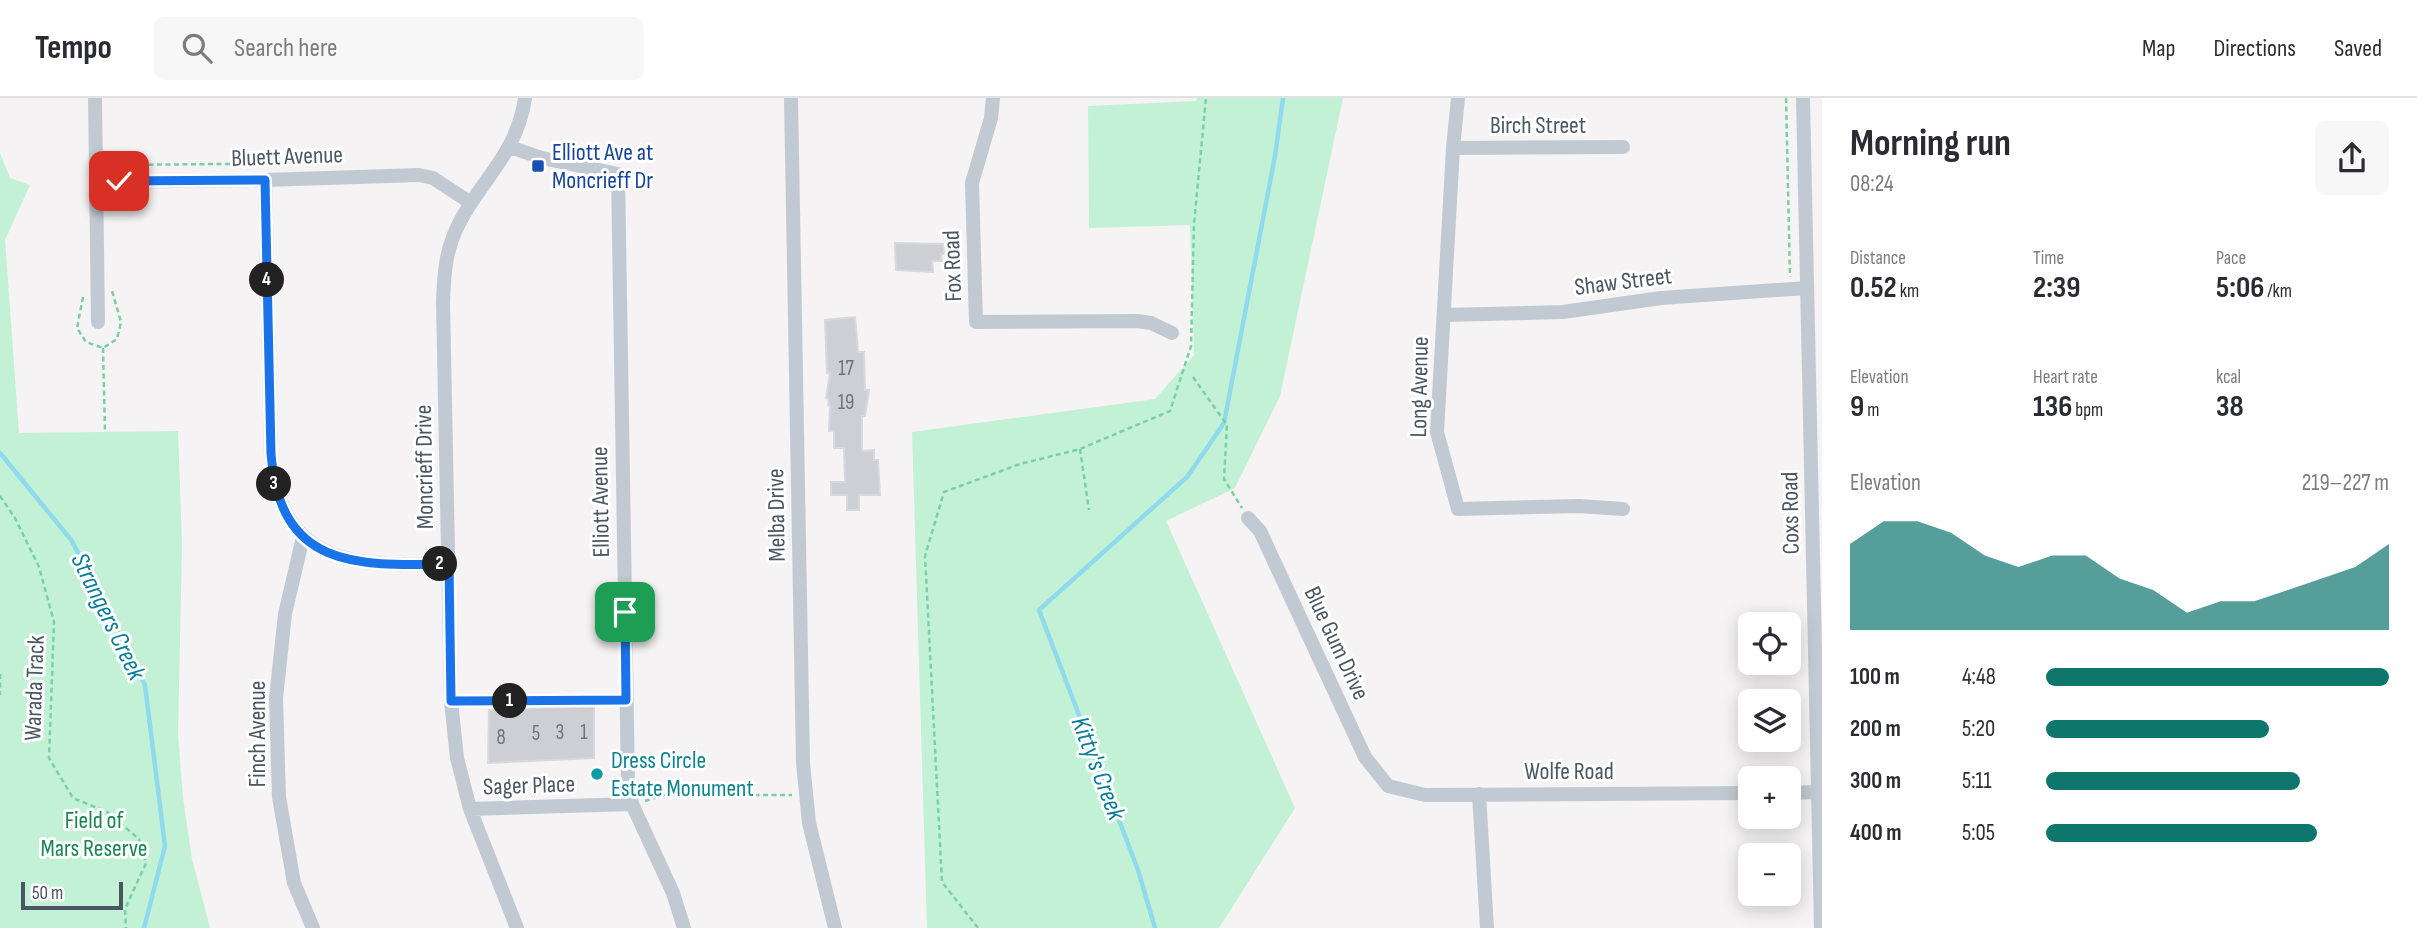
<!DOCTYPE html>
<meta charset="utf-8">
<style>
:root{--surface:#fff;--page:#f7f7f7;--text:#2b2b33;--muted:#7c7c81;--line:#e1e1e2;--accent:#0f766e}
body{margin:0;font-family:"Sofia Sans Condensed",sans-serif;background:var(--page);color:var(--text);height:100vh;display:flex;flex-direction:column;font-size:26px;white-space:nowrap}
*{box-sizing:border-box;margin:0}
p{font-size:23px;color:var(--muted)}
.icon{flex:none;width:38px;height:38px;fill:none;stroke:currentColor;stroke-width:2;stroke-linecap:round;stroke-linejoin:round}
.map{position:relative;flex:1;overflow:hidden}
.sheet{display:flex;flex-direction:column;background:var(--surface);width:595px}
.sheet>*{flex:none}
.fabs{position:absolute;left:1738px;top:514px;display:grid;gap:14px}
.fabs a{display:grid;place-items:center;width:63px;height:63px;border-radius:10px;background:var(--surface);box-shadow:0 4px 18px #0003;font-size:35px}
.scale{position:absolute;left:21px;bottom:18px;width:102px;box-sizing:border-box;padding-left:7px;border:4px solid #4a5661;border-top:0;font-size:19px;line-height:24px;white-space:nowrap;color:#4a5661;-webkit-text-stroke:5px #fff;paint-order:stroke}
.pin{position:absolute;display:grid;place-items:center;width:60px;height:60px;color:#fff;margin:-30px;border-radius:14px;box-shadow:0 4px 10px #0006}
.km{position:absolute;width:35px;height:35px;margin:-18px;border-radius:50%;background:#222;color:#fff;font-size:19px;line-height:35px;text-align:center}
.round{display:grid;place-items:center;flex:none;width:74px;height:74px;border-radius:10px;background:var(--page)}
.headline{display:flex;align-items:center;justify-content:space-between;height:119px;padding:0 28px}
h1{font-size:38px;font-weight:700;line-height:52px}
.figures{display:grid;grid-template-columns:repeat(3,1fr);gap:10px;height:119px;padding:7px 28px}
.figures div{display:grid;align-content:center}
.figures b{font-size:30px;font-weight:700}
.figures small{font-size:19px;font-weight:400}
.figures p{font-size:19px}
.chart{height:196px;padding:14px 28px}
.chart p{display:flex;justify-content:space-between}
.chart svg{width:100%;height:126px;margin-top:7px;fill:var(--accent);opacity:.7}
ul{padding:0 28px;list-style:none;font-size:23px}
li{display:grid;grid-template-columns:112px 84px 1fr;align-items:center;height:52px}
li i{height:18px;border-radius:9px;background:var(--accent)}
header{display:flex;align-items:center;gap:42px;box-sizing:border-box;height:98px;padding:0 35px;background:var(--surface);border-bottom:2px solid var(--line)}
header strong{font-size:33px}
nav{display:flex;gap:38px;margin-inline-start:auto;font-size:24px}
.search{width:490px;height:63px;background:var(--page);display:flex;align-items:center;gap:18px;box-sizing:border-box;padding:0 24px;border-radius:10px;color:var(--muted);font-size:26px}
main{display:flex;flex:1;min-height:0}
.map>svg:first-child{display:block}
.green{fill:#c3f1d5}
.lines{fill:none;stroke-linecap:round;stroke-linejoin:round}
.stream{stroke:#90daee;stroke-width:4.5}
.building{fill:#cdcfd5;stroke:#d7d9de;stroke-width:2}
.path{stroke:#7ad0a6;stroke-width:2.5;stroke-dasharray:5 3.5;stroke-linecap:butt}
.service{stroke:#c1cad2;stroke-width:7}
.minor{stroke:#c1cad2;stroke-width:14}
.route-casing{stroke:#fff;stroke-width:14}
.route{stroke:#1a73e8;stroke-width:9}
.transit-dot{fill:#1a4fb4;stroke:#fff;stroke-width:2.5}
.culture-dot{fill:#0f9aa8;stroke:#fff;stroke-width:2.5}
.labels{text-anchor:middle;stroke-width:6;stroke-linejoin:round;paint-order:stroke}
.number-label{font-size:21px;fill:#6b747e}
.street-label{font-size:24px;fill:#4a5661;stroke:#fff}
.transit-label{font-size:24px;fill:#164399;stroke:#fff;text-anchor:start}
.culture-label{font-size:24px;fill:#0d838f;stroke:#fff;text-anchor:start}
.park-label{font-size:24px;fill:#17864f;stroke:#fff}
.water-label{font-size:26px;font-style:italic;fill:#0c7c9b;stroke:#fff}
</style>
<header>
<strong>Tempo</strong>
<div class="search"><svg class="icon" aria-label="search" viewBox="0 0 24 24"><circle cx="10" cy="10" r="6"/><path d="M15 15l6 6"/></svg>Search here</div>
<nav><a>Map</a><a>Directions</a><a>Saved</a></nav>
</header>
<main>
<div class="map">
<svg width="1822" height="830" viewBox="0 0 1822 830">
<rect width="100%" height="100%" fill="#f5f3f3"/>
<path class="green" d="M1197 0H1343L1280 298 1235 390 1166 423 1295 710 1219 830H927L912 334 1155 301 1194 257 1190 127 1089 130 1088 8 1196 3Z
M0 55 10 80 30 87 5 142 19 335 178 333 182 447 178 636 183 700 192 761 210 830H0Z"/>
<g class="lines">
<path class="stream" d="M0 355 72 443 145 587 165 748 144 830
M1155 830 1138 772 1039 512 1187 379 1224 325 1275 58 1283 0"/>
</g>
<path class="building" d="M895 145 943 146 944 156H941L942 163H932L933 174 896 172Z
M855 219 858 254H864L865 292H869L865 318H862V353L874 352V362H878L880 397H859V412H847V397H831V384H845L844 350H834V333H829L830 308 828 307 829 301 826 300 830 275H827L825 222Z
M594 608V660L488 665 489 612Z"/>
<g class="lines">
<path class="path" d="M1786 0 1790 179
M109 59 118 67 320 65
M83 199 77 230 86 244 103 250 117 241 121 224 112 193
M103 250 105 333
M1193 279 1227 327 1224 381 1242 410
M1080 351 1089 412
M0 398 15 420 39 469 54 524 49 660 73 700 107 714 139 741 146 765 125 811 126 830
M0 576V597
M645 703 664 697H792
M978 830 942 784 925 458 944 394 1020 366 1080 351 1170 313 1191 248 1194 126 1206 0"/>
<path class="service" d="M451 603 626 602"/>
<path class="minor" d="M95 0 98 224
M791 0 803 665 809 725 835 830
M993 0 991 20 972 85 976 224 1137 223 1151 225 1172 235
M1458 0 1453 50 1437 334 1458 411 1579 408 1623 411
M1803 0 1821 830
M510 49 542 60 618 76 628 685 632 706 673 795 684 830
M1453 50 1623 49
M265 82 271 356C280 470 357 468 449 466
M96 84 265 82 419 77 433 80 471 105
M1444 217 1563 214 1661 200 1807 190
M1248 420 1260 433 1365 659 1388 688 1425 697 1750 695
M303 439 285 516 276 600 279 699 294 785 313 830
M1788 695 1818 694
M1479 696 1487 830
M470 711 632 706
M517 830 470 711 457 660 451 603 443 203C444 181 445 159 453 139 474 86 516 62 525 0"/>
</g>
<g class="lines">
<g class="route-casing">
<path id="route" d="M119 83 265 82 271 356C280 471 356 468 449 466L451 603 626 602 625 514"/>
</g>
<use href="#route" class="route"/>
</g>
<rect class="transit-dot" x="531" y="61" width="14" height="14" rx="3.5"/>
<circle class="culture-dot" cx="597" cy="676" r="7"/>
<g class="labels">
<g class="number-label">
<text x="846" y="277">17</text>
<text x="846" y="311">19</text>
<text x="560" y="641">3</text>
<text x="584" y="641">1</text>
<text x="536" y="642">5</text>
<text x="501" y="646">8</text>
</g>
<g class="street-label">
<text x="1538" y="35">Birch Street</text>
<text transform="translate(287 58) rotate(-2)" y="8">Bluett Avenue</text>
<text transform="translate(952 168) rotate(-92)" y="8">Fox Road</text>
<text transform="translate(1623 183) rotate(-7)" y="8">Shaw Street</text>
<text transform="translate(1419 289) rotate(-89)" y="8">Long Avenue</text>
<text transform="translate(424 369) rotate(-91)" y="8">Moncrieff Drive</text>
<text transform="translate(600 404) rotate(-91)" y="8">Elliott Avenue</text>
<text transform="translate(1790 415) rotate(-91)" y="8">Coxs Road</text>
<text transform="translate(776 417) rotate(-91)" y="8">Melba Drive</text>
<text transform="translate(1337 545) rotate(65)" y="8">Blue Gum Drive</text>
<text transform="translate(34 590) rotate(-88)" y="8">Warada Track</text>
<text transform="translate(257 636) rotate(-90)" y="8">Finch Avenue</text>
<text x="1569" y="681">Wolfe Road</text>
<text transform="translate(529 687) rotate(-2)" y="8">Sager Place</text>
</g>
<g class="transit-label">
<text x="552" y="62">Elliott Ave at<tspan x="552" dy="28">Moncrieff Dr</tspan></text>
</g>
<g class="culture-label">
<text x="611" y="670">Dress Circle<tspan x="611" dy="28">Estate Monument</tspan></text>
</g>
<g class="park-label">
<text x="94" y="730">Field of<tspan x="94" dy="28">Mars Reserve</tspan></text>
</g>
<g class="water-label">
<text transform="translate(109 518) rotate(64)" y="9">Strangers Creek</text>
<text transform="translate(1099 670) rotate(69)" y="9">Kitty's Creek</text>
</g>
</g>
</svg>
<div class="fabs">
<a><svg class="icon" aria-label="locate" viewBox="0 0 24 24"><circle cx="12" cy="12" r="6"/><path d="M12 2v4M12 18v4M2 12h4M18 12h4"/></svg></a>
<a><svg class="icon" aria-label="layers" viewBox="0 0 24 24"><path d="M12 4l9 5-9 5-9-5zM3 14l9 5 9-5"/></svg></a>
<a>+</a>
<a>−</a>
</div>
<div class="scale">50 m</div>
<div class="pin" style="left:625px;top:514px;background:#1e9e55"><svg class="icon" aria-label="arrive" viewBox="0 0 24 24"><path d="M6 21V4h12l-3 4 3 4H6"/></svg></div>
<div class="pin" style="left:119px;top:83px;background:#d93025"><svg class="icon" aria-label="check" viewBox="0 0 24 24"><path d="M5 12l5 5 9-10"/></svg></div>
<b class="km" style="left:510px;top:603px">1</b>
<b class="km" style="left:440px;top:466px">2</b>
<b class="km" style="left:274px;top:386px">3</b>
<b class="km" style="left:267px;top:182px">4</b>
</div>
<section class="sheet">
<div class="headline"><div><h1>Morning run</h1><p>08:24</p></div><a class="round"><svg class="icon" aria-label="share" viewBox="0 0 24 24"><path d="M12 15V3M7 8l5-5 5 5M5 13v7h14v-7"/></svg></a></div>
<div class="figures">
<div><p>Distance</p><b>0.52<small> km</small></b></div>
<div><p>Time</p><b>2:39</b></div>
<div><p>Pace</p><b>5:06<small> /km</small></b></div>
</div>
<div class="figures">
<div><p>Elevation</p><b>9<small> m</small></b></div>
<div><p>Heart rate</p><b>136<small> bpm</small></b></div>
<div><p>kcal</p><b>38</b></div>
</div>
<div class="chart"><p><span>Elevation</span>219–227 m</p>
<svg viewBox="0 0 160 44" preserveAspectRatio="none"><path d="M0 44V14L10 6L20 6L30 10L40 18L50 22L60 18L70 18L80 26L90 30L100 38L110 34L120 34L130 30L140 26L150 22L160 14V44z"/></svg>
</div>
<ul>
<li><b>100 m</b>4:48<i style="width:100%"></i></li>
<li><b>200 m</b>5:20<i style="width:65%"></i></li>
<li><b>300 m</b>5:11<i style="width:74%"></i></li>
<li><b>400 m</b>5:05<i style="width:79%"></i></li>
</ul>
</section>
</main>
